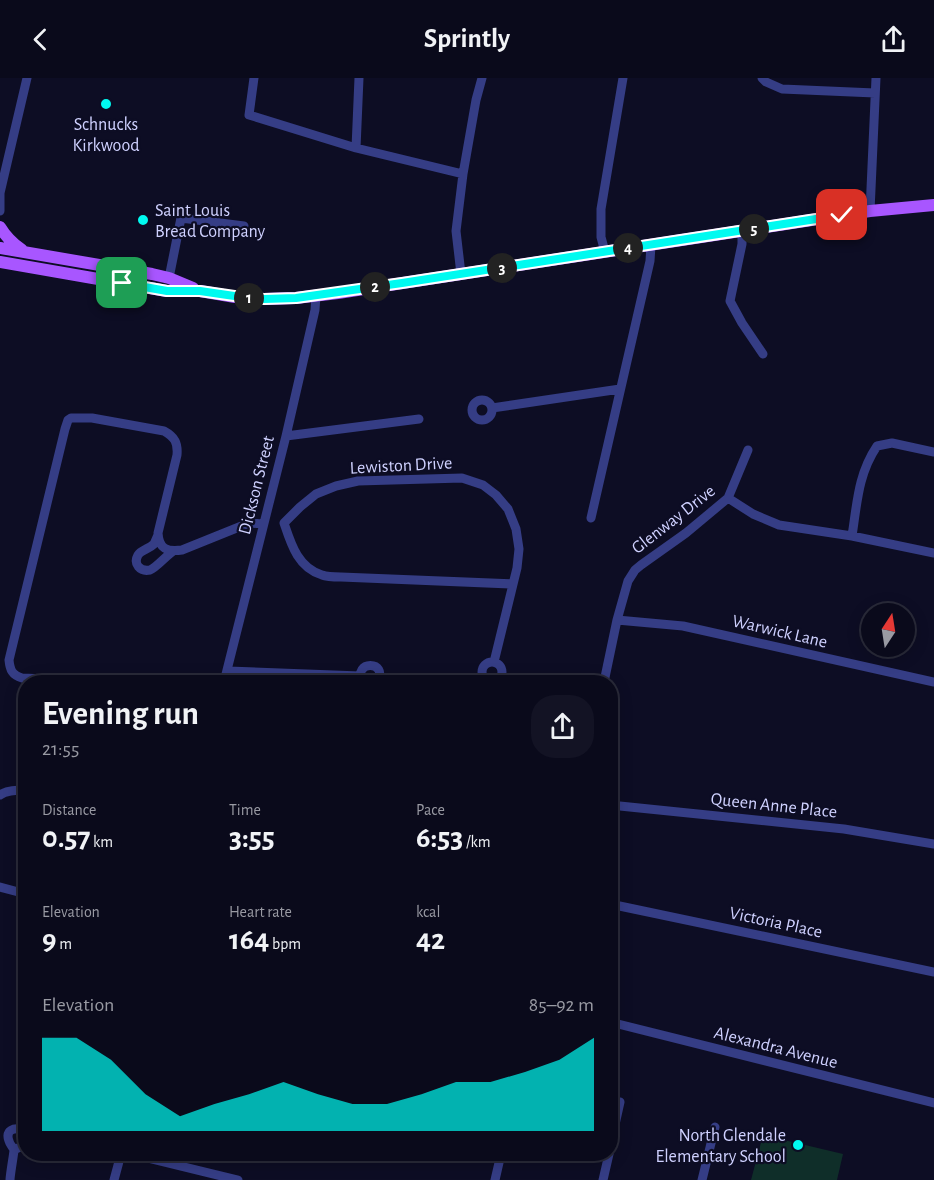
<!DOCTYPE html>
<meta charset="utf-8">
<style>
:root{--surface:#0a0a1b;--page:#131324;--text:#f1f3f6;--muted:#999aa3;--line:#2a2b3a;--accent:#00faf0}
body{margin:0;font-family:"Alegreya Sans",sans-serif;background:var(--page);color:var(--text);height:100vh;display:flex;flex-direction:column;font-size:22px;white-space:nowrap}
*{box-sizing:border-box;margin:0}
p{font-size:20px;color:var(--muted)}
.icon{flex:none;width:33px;height:33px;fill:none;stroke:currentColor;stroke-width:2;stroke-linecap:round;stroke-linejoin:round}
.map{position:relative;flex:1;overflow:hidden}
.side{position:absolute;left:18px;top:597px;width:600px;height:486px;display:flex;flex-direction:column;background:var(--surface);border-radius:24px;box-shadow:0 3px 15px #0003,0 0 0 2px var(--line)}
.side>*{flex:none}
.needle{width:39px;rotate:12deg}
.fabs{position:absolute;left:861px;top:525px;display:grid;gap:12px}
.fabs a{display:grid;place-items:center;width:54px;height:54px;border-radius:50%;background:var(--surface);box-shadow:0 3px 15px #0003,0 0 0 2px var(--line);font-size:30px}
.pin{position:absolute;display:grid;place-items:center;width:51px;height:51px;color:#fff;margin:-26px;border-radius:12px;box-shadow:0 3px 9px #0006}
.km{position:absolute;width:30px;height:30px;margin:-15px;border-radius:50%;background:#222;color:#fff;font-size:16px;line-height:30px;text-align:center}
.round{display:grid;place-items:center;flex:none;width:63px;height:63px;border-radius:24px;background:var(--page)}
.summary{display:flex;align-items:center;justify-content:space-between;height:102px;padding:0 24px}
h1{font-size:33px;font-weight:700;line-height:45px}
.stats{display:grid;grid-template-columns:repeat(3,1fr);gap:9px;height:102px;padding:6px 24px}
.stats div{display:grid;align-content:center}
.stats b{font-size:30px;font-weight:700}
.stats small{font-size:16px;font-weight:400}
.stats p{font-size:16px}
.chart{height:168px;padding:12px 24px}
.chart p{display:flex;justify-content:space-between}
.chart svg{width:100%;height:108px;margin-top:6px;fill:var(--accent);opacity:.7}
header{display:flex;justify-content:space-between;align-items:center;height:78px;padding:0 24px;background:var(--surface);font-size:27px;font-weight:700}
.map>svg:first-child{display:block}
.green{fill:#0f2e29}
.lines{fill:none;stroke-linecap:round;stroke-linejoin:round}
.minor{stroke:#353d85;stroke-width:9}
.major{stroke:#a856ff;stroke-width:12}
.route-casing{stroke:#fff;stroke-width:12}
.route{stroke:#00faf0;stroke-width:8}
.poi-dot{fill:#00faf0;stroke:#0d0d24;stroke-width:2}
.labels{text-anchor:middle;stroke-width:4.5;stroke-linejoin:round;paint-order:stroke}
.poi-label{font-size:18px;fill:#cfd1ff;stroke:#0d0d24}
.street-label{font-size:18px;fill:#cfd1ff;stroke:#0d0d24}
</style>
<header><svg class="icon" aria-label="back" viewBox="0 0 24 24"><path d="M15 5l-7 7 7 7"/></svg>Sprintly<svg class="icon" aria-label="share" viewBox="0 0 24 24"><path d="M12 15V3M7 8l5-5 5 5M5 13v7h14v-7"/></svg></header>
<div class="map">
<svg width="934" height="1102" viewBox="0 0 934 1102">
<rect width="100%" height="100%" fill="#0d0d24"/>
<path class="green" d="M763 1057 843 1076 837 1102H751Z"/>
<g class="lines">
<path class="minor" d="M254 0 249 37 356 70 463 96
M762 0 766 4 782 11 875 15
M356 70 359 0
M0 115 27 0
M0 133V115
M870 133 876 0
M742 153V166L730 223 742 245 763 276
M605 174 601 159V131L623 0
M461 196 456 153 463 96 476 22 482 0
M169 200 181 140 244 148
M472 332a10 10 0 1 1 20 0a10 10 0 1 1-20 0Z
M492 330 620 311
M286 358 419 341
M728 420 753 436 779 447 852 458 934 475
M591 440 650 183 651 167
M284 445 300 429 316 416 336 408 358 403 462 400 483 407 496 417 508 431 516 451 519 471 517 490 494 584
M284 445C291 466 298 490 322 497 327 499 335 499 341 499L513 506
M158 457C157 459 155 464 154 466 149 471 141 472 138 477 133 486 140 494 150 492 156 490 166 478 172 474
M852 458C857 426 858 396 877 368L892 365 934 374
M617 542 683 548 934 604
M482 594a10 10 0 1 1 20 0a10 10 0 1 1-20 0Z
M228 593 360 598
M119 604 22 600C12 597 10 592 9 582L65 351 68 342 71 340H92L164 353C175 359 178 365 177 377L158 455C159 471 167 474 182 472L249 445 263 446
M224 604 286 358 315 232 316 217
M363 604C351 582 390 582 377 604
M604 604 617 542 628 503 635 492 641 487 686 455 728 420 748 372
M0 717C7 712 17 712 26 712
M610 727 844 751 934 766
M0 809 26 816
M610 826 934 894
M26 935V943
M610 944 934 1025
M610 1069 620 1024
M14 1072 22 1068 26 1059
M131 1076 238 1102
M10 1102C10 1097 14 1075 14 1072 13 1069 10 1067 9 1063 5 1052 14 1049 23 1052L26 1056
M114 1102 121 1076
M495 1102 501 1076
M603 1102 609 1076
M702 1102 715 1049"/>
<path class="major" d="M0 149C6 159 12 165 22 172
M0 170 152 196 169 200 193 210
M0 184 167 213H200L235 219 264 221 296 220 338 215 870 133 934 127"/>
</g>
<g class="lines">
<g class="route-casing">
<path id="route" d="M122 205 167 213H200L248 220 264 221 296 220 402 205 842 137"/>
</g>
<use href="#route" class="route"/>
</g>
<g class="poi-dot">
<circle cx="106" cy="26" r="6"/>
<circle cx="143" cy="142" r="6"/>
<circle cx="798" cy="1067" r="6"/>
</g>
<g class="labels">
<g class="poi-label">
<text x="106" y="52">Schnucks<tspan x="106" dy="21">Kirkwood</tspan></text>
<text x="155" y="138" text-anchor="start">Saint Louis<tspan x="155" dy="21">Bread Company</tspan></text>
<text x="786" y="1063" text-anchor="end">North Glendale<tspan x="786" dy="21">Elementary School</tspan></text>
</g>
<g class="street-label">
<text transform="translate(401 387) rotate(-3)" y="6">Lewiston Drive</text>
<text transform="translate(256 407) rotate(-76)" y="6">Dickson Street</text>
<text transform="translate(673 441) rotate(-38)" y="6">Glenway Drive</text>
<text transform="translate(780 553) rotate(13)" y="6">Warwick Lane</text>
<text transform="translate(774 727) rotate(6)" y="6">Queen Anne Place</text>
<text transform="translate(776 844) rotate(12)" y="6">Victoria Place</text>
<text transform="translate(776 969) rotate(14)" y="6">Alexandra Avenue</text>
</g>
</g>
</svg>
<div class="fabs">
<a><svg class="needle" viewBox="-14 -14 28 28"><path d="M0-13l5 13h-10z" fill="#e53935"/><path d="M0 13l5-13h-10z" fill="#999aa3"/></svg></a>
</div>
<div class="pin" style="left:122px;top:205px;background:#1e9e55"><svg class="icon" aria-label="arrive" viewBox="0 0 24 24"><path d="M6 21V4h12l-3 4 3 4H6"/></svg></div>
<div class="pin" style="left:842px;top:137px;background:#d93025"><svg class="icon" aria-label="check" viewBox="0 0 24 24"><path d="M5 12l5 5 9-10"/></svg></div>
<b class="km" style="left:249px;top:220px">1</b>
<b class="km" style="left:375px;top:209px">2</b>
<b class="km" style="left:502px;top:190px">3</b>
<b class="km" style="left:628px;top:170px">4</b>
<b class="km" style="left:754px;top:151px">5</b>
<section class="side">
<div class="summary"><div><h1>Evening run</h1><p>21:55</p></div><a class="round"><svg class="icon" aria-label="share" viewBox="0 0 24 24"><path d="M12 15V3M7 8l5-5 5 5M5 13v7h14v-7"/></svg></a></div>
<div class="stats">
<div><p>Distance</p><b>0.57<small> km</small></b></div>
<div><p>Time</p><b>3:55</b></div>
<div><p>Pace</p><b>6:53<small> /km</small></b></div>
</div>
<div class="stats">
<div><p>Elevation</p><b>9<small> m</small></b></div>
<div><p>Heart rate</p><b>164<small> bpm</small></b></div>
<div><p>kcal</p><b>42</b></div>
</div>
<div class="chart"><p><span>Elevation</span>85–92 m</p>
<svg viewBox="0 0 160 44" preserveAspectRatio="none"><path d="M0 44V6L10 6L20 15L30 29L40 38L50 33L60 29L70 24L80 29L90 33L100 33L110 29L120 24L130 24L140 20L150 15L160 6V44z"/></svg>
</div>
</section>
</div>
